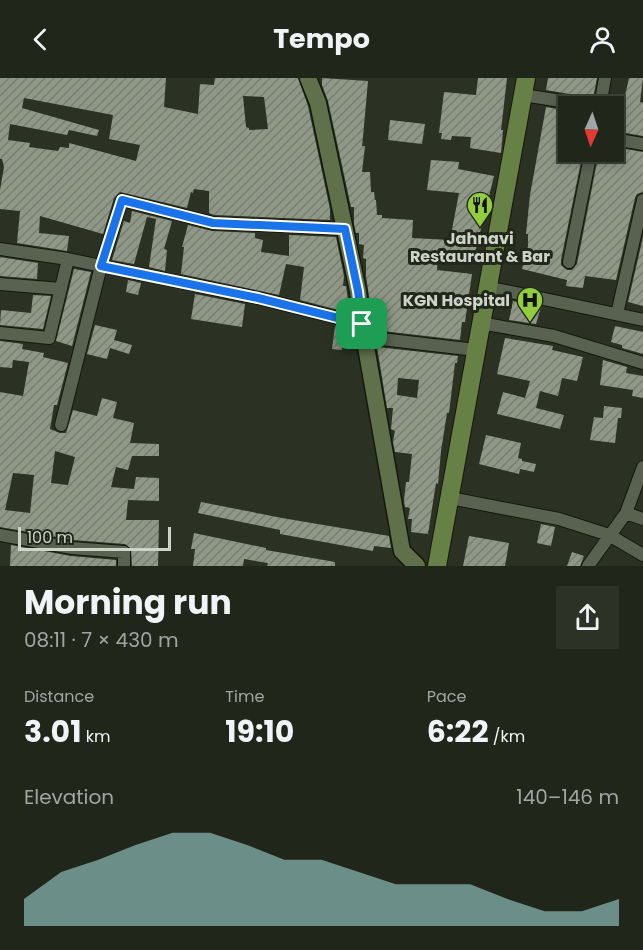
<!DOCTYPE html>
<meta charset="utf-8">
<style>
:root{--surface:#20261a;--page:#2d3227;--text:#f1f3f6;--muted:#a2a5a2;--line:#3d4339;--accent:#8bbbb9}
body{margin:0;font-family:Poppins,sans-serif;background:var(--page);color:var(--text);height:100vh;display:flex;flex-direction:column;font-size:22px;white-space:nowrap}
*{box-sizing:border-box;margin:0}
p{font-size:20px;color:var(--muted)}
.icon{flex:none;width:33px;height:33px;fill:none;stroke:currentColor;stroke-width:2;stroke-linecap:round;stroke-linejoin:round}
.map{position:relative;height:488px;overflow:hidden}
.details{display:flex;flex-direction:column;background:var(--surface);flex:1}
.details>*{flex:none}
.needle{width:39px;rotate:183deg}
.fabs{position:absolute;left:558px;top:18px;display:grid;gap:12px}
.fabs a{display:grid;place-items:center;width:66px;height:66px;border-radius:0px;background:var(--surface);box-shadow:0 3px 9px #0003,0 0 0 2px var(--line);font-size:30px}
.scale{position:absolute;left:18px;bottom:15px;width:153px;box-sizing:border-box;padding-left:6px;border:3px solid #cfd4cb;border-top:0;font-size:16px;line-height:21px;white-space:nowrap;color:#cfd4cb;-webkit-text-stroke:4px #21281a;paint-order:stroke}
.pin{position:absolute;display:grid;place-items:center;width:51px;height:51px;color:#fff;margin:-26px;border-radius:12px;box-shadow:0 3px 9px #0006}
.round{display:grid;place-items:center;flex:none;width:63px;height:63px;border-radius:0px;background:var(--page)}
.summary{display:flex;align-items:center;justify-content:space-between;height:102px;padding:0 24px}
h1{font-size:33px;font-weight:700;line-height:45px}
.metrics{display:grid;grid-template-columns:repeat(3,1fr);gap:9px;height:102px;padding:6px 24px}
.metrics div{display:grid;align-content:center}
.metrics b{font-size:30px;font-weight:700}
.metrics small{font-size:16px;font-weight:400}
.metrics p{font-size:16px}
.chart{height:168px;padding:12px 24px}
.chart p{display:flex;justify-content:space-between}
.chart svg{width:100%;height:108px;margin-top:6px;fill:var(--accent);opacity:.7}
header{display:flex;justify-content:space-between;align-items:center;height:78px;padding:0 24px;background:var(--surface);font-size:27px;font-weight:700}
.map>svg:first-child{display:block}
.building{fill:url(#building-hatch);fill-rule:evenodd}
.lines{fill:none;stroke-linecap:round;stroke-linejoin:round}
.minor-casing{stroke:#13190c;stroke-width:14}
.secondary-casing{stroke:#13190c;stroke-width:19}
.primary-casing{stroke:#13190c;stroke-width:20}
.minor{stroke:#596151;stroke-width:12}
.secondary{stroke:#60704b;stroke-width:16}
.primary{stroke:#668046;stroke-width:18}
.route-casing{stroke:#fff;stroke-width:12}
.route{stroke:#1a73e8;stroke-width:8}
.labels{text-anchor:middle;stroke-width:6;stroke-linejoin:round;paint-order:stroke}
.poi-label{font-size:16px;font-weight:bold;fill:#cfd4cb;stroke:#21281a}
</style>
<header><svg class="icon" aria-label="back" viewBox="0 0 24 24"><path d="M15 5l-7 7 7 7"/></svg>Tempo<svg class="icon" aria-label="person" viewBox="0 0 24 24"><circle cx="12" cy="8" r="4"/><path d="M4 21q1-7 8-7t8 7"/></svg></header>
<div class="map">
<svg width="643" height="488" viewBox="0 0 643 488">
<defs>
<pattern id="building-hatch" width="6" height="6" patternUnits="userSpaceOnUse" patternTransform="scale(1.5)"><rect width="6" height="6" fill="#8f9887"/><path d="M-1 1l2-2M0 6l6-6M5 7l2-2" fill="none" stroke="#777e71"/></pattern>
</defs>
<rect width="100%" height="100%" fill="#2b3223"/>
<path class="building" d="M0 0H166L164 29 198 36 200 6 214 7 215 0H298L308 28 330 131V142L214 137 209 135V113L194 111 193 115 191 114 187 130 120 114 114 120 103 156 40 138 39 155 69 158 67 173 17 165 20 133 0 131V112L4 89 2 81H0ZM243 18 264 19 268 51 249 52V50L246 49ZM24 20 113 37 109 61 140 67 136 83 69 65V70L60 69 58 73 29 69 30 65 8 62 10 46 67 57 69 52 97 58 99 52 22 30Z
M322 0 368 3 363 59 362 68H365L362 94H370L371 114H374L375 122H376L377 137H382V140L413 142 412 160 450 162 459 115 427 112 431 82 459 84 458 91 494 98 473 183 438 175 437 192 472 196 465 244H462L460 262 374 252 366 198V181L363 180 364 167 359 166V155H356L354 146V129H351L328 23 322 7Z
M478 0H507L501 52H503L501 75 470 70 471 59 452 58 451 62 441 61 442 55H439L444 14 476 17Z
M548 0H597L593 20 546 12Z
M629 0H643L640 24 643 25V58L614 53V28H608L610 20 624 22Z
M546 29 568 33V74H583L561 182V187L567 192H572L577 186 599 74H614V69L643 74V114L637 116 635 120 616 202 585 198 583 210 566 208 567 202 522 191 528 168V156H526L530 117Z
M390 42 425 46 422 66 388 62Z
M132 133 172 143 164 171 167 172 165 193 149 189 156 141 147 139 134 186 112 182 124 143 130 145Z
M188 147 212 153 255 155V160L263 162 261 174 289 178V157L336 159 344 198 343 208H346L350 235 300 222 304 189 286 186 279 217 181 196 184 169H182Z
M643 159V228L628 224Z
M0 179 38 185 37 201 0 198Z
M74 191 91 194 72 268 56 263Z
M128 202 141 205 138 217 126 214Z
M195 216 245 226 242 249 191 241Z
M33 217 51 218 43 251 0 247 1 232 31 235Z
M513 223 541 229 536 246 509 242Z
M95 247 117 252 114 262 132 267 129 276 110 270 107 281 87 276Z
M335 248 344 250 342 272 332 271Z
M615 248 643 254V276L622 270V267L611 264Z
M505 260 553 268 552 272 583 279 577 303 562 300 558 318 540 313 536 330 564 337 560 351 497 336 503 314 525 320 530 303 497 296Z
M0 263 23 266 22 271 44 275 43 279 68 285 57 327H54L50 351 60 355H66L73 332 97 338 102 320 117 324 113 340 134 345 130 365 159 366V378H132L128 392 116 389 111 409 134 411 136 399 159 400V423L128 422 126 442H159L158 488H132L131 471 125 466 73 462 0 449V314L23 318 29 284 13 282 12 290 0 289ZM55 373 75 379 68 407 51 405ZM13 395 34 397 30 435 5 432Z
M377 269 458 278 457 285H455L449 335H447L441 373 438 406 436 405 428 456 411 454 412 441H408L410 430 405 429 404 423 406 404H409L412 376 395 374 393 364 395 353 391 351 393 330H387ZM398 300 419 302 417 320 397 317Z
M603 282 627 289 626 295 643 298V320L632 318 633 312 600 307Z
M604 328 622 330 621 340H618L615 365 590 362 594 339 603 340Z
M486 357 521 365 518 380 522 381V383L536 386 534 394 520 391 519 396 479 386Z
M201 424 282 440 389 458 391 470 374 468 373 473 280 456V452L198 435Z
M541 446 555 449 551 468 537 465Z
M194 455 266 470V472L335 484V488H267L268 485 244 481 243 488H193L195 471H191Z
M469 458 509 465 505 488H463Z
M11 467 71 478 116 482V488H10Z
M572 474 584 478 580 488H567Z"/>
<g class="lines">
<g class="minor-casing">
<path id="minor" d="M523 17 593 28
M600 28 605 0
M614 61 643 66
M345 151 213 145 122 122 101 188 258 220 362 246
M0 171 68 181 101 188 61 347
M569 184 591 74
M0 206 61 211
M487 209 643 242
M617 236 643 122
M480 245 554 258 643 285
M0 255 49 260 68 181
M364 259 476 272
M450 420 559 441 609 457 643 477
M626 435 643 441
M0 457 72 470 124 474V488
M588 488 626 435 643 389"/>
</g>
<g class="secondary-casing">
<path id="secondary" d="M308 0 318 25 358 213 362 246 402 473 417 488"/>
</g>
<g class="primary-casing">
<path id="primary" d="M437 488 526 0"/>
</g>
<use href="#minor" class="minor"/>
<use href="#secondary" class="secondary"/>
<use href="#primary" class="primary"/>
</g>
<g class="lines">
<g class="route-casing">
<path id="route" d="M122 122 213 145 345 151 358 213 362 246 258 220 101 188Z"/>
</g>
<use href="#route" class="route"/>
</g>
<defs>
<g id="restaurant-pin" transform="scale(1.35)"><path d="M0 17L-7.5 6A9.5 9.5 0 1 1 7.5 6Z" fill="#93cd3e" stroke="#21281a"/><path d="M-5-6h1v4h1v-4h1v4h1v-4h1v5L-1.5 .5V6h-2V.5L-5-1ZM5-6V6H3V1.5H1.5Q1.5-4 5-6Z" fill="#111"/></g>
<g id="hospital-pin" transform="scale(1.35)"><path d="M0 17L-7.5 6A9.5 9.5 0 1 1 7.5 6Z" fill="#93cd3e" stroke="#21281a"/><path d="M-5-5h3v3.5h4V-5h3V5h-3V1.5h-4V5h-3Z" fill="#111"/></g>
</defs>
<g fill-rule="evenodd">
<use href="#restaurant-pin" x="480" y="127"/>
<use href="#hospital-pin" x="530" y="222"/>
</g>
<g class="labels">
<g class="poi-label">
<text x="480" y="166">Jahnavi<tspan x="480" dy="18">Restaurant &amp; Bar</tspan></text>
<text x="510" y="228" text-anchor="end">KGN Hospital</text>
</g>
</g>
</svg>
<div class="fabs">
<a><svg class="needle" viewBox="-14 -14 28 28"><path d="M0-13l5 13h-10z" fill="#e53935"/><path d="M0 13l5-13h-10z" fill="#a2a5a2"/></svg></a>
</div>
<div class="scale">100 m</div>
<div class="pin" style="left:362px;top:246px;background:#1e9e55"><svg class="icon" aria-label="arrive" viewBox="0 0 24 24"><path d="M6 21V4h12l-3 4 3 4H6"/></svg></div>
</div>
<section class="details">
<div class="summary"><div><h1>Morning run</h1><p>08:11 · 7 × 430 m</p></div><a class="round"><svg class="icon" aria-label="share" viewBox="0 0 24 24"><path d="M12 15V3M7 8l5-5 5 5M5 13v7h14v-7"/></svg></a></div>
<div class="metrics">
<div><p>Distance</p><b>3.01<small> km</small></b></div>
<div><p>Time</p><b>19:10</b></div>
<div><p>Pace</p><b>6:22<small> /km</small></b></div>
</div>
<div class="chart"><p><span>Elevation</span>140–146 m</p>
<svg viewBox="0 0 160 44" preserveAspectRatio="none"><path d="M0 44V33L10 22L20 17L30 11L40 6L50 6L60 11L70 17L80 17L90 22L100 27L110 27L120 27L130 33L140 38L150 38L160 33V44z"/></svg>
</div>
</section>
